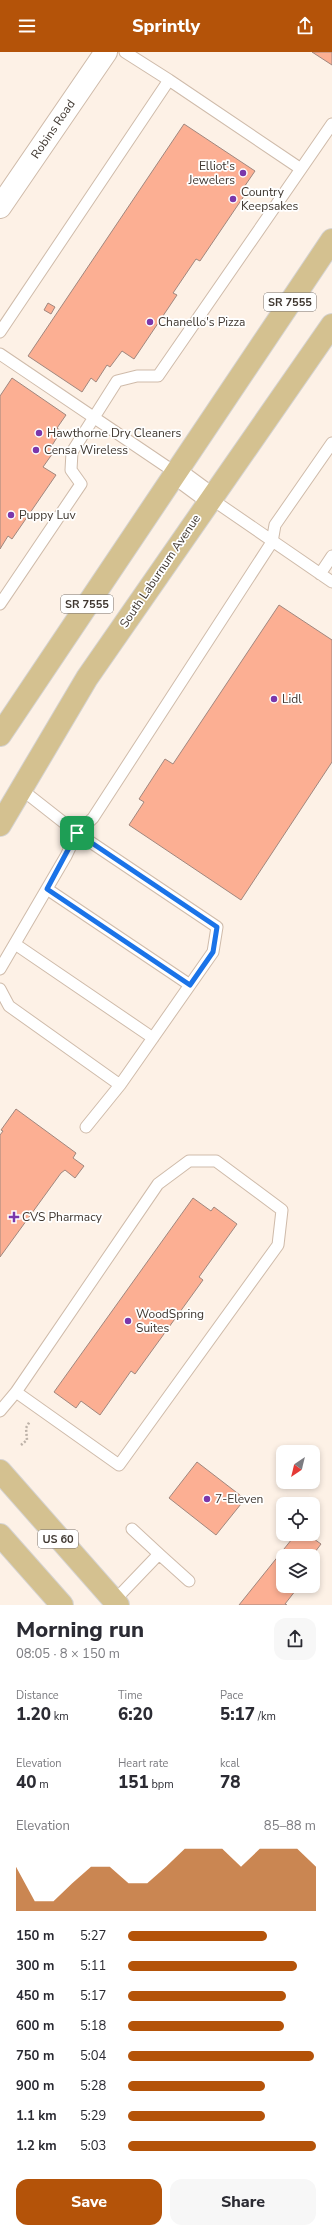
<!DOCTYPE html>
<meta charset="utf-8">
<style>
:root{--surface:#fff;--page:#f7f7f7;--text:#2b2b33;--muted:#7c7c81;--accent:#b45309}
body{margin:0;font-family:"Nunito Sans",sans-serif;background:var(--page);color:var(--text);height:100vh;display:flex;flex-direction:column;font-size:15px;white-space:nowrap}
*{box-sizing:border-box;margin:0}
p{font-size:13px;color:var(--muted)}
.icon{flex:none;width:22px;height:22px;fill:none;stroke:currentColor;stroke-width:2;stroke-linecap:round;stroke-linejoin:round}
.map{position:relative;height:1553px;overflow:hidden}
.sheet{display:flex;flex-direction:column;background:var(--surface);flex:1}
.sheet>*{flex:none}
.needle{width:26px;rotate:215deg}
.fabs{position:absolute;left:276px;top:1393px;display:grid;gap:8px}
.fabs a{display:grid;place-items:center;width:44px;height:44px;border-radius:8px;background:var(--surface);box-shadow:0 2px 6px #0003;font-size:20px}
.pin{position:absolute;display:grid;place-items:center;width:34px;height:34px;color:#fff;margin:-17px;border-radius:8px;box-shadow:0 2px 6px #0006}
.round{display:grid;place-items:center;flex:none;width:42px;height:42px;border-radius:12px;background:var(--page)}
.overview{display:flex;align-items:center;justify-content:space-between;height:68px;padding:0 16px}
h1{font-size:22px;font-weight:800;line-height:30px}
.metrics{display:grid;grid-template-columns:repeat(3,1fr);gap:6px;height:68px;padding:4px 16px}
.metrics div{display:grid;align-content:center}
.metrics b{font-size:17px;font-weight:800}
.metrics small{font-size:11px;font-weight:400}
.metrics p{font-size:11px}
.chart{height:112px;padding:8px 16px}
.chart p{display:flex;justify-content:space-between}
.chart svg{width:100%;height:72px;margin-top:4px;fill:var(--accent);opacity:.7}
.action{display:flex;gap:8px;margin-top:auto;padding:8px 16px}
.action a{flex:1;height:46px;border-radius:12px;background:var(--accent);color:#fff;font-size:16px;font-weight:800;line-height:46px;text-align:center}
.action a+a{background:var(--page);color:var(--text)}
ul{padding:0 16px;list-style:none;font-size:13px}
li{display:grid;grid-template-columns:64px 48px 1fr;align-items:center;height:30px}
li i{height:10px;border-radius:5px;background:var(--accent)}
header{display:flex;justify-content:space-between;align-items:center;height:52px;padding:0 16px;background:var(--accent);color:#fff;font-size:18px;font-weight:800}
.map>svg:first-child{display:block}
.building{fill:#fcaf93;stroke:#a0877e}
.lines{fill:none;stroke-linecap:round;stroke-linejoin:round}
.lane-casing{stroke:#cfbbaa;stroke-width:13}
.street-casing{stroke:#cfbbaa;stroke-width:24}
.primary-casing{stroke:#d5d3d1;stroke-width:24}
.path{stroke:#bdb2a8;stroke-width:2.5;stroke-dasharray:2 2;stroke-linecap:butt}
.lane{stroke:#fff;stroke-width:11}
.street{stroke:#fff;stroke-width:22}
.primary{stroke:#d4c190;stroke-width:22}
.route-casing{stroke:#fff;stroke-width:8}
.route{stroke:#1a73e8;stroke-width:5}
.poi-dot{fill:#7b37ab;stroke:#fff;stroke-width:1.5}
.labels{text-anchor:middle;stroke-width:3.5;stroke-linejoin:round;paint-order:stroke}
.shield{fill:#fff;stroke:#79736e;stroke-width:1}
.shield-label{font-size:11px;font-weight:bold;fill:#3f3730}
.street-label{font-size:12px;fill:#3f3730;stroke:#fff}
.poi-label{font-size:12px;fill:#3f3730;stroke:#fff;text-anchor:start}
</style>
<header><svg class="icon" aria-label="menu" viewBox="0 0 24 24"><path d="M4 6h16M4 12h16M4 18h16"/></svg>Sprintly<svg class="icon" aria-label="share" viewBox="0 0 24 24"><path d="M12 15V3M7 8l5-5 5 5M5 13v7h14v-7"/></svg></header>
<div class="map">
<svg width="332" height="1553" viewBox="0 0 332 1553">
<rect width="100%" height="100%" fill="#fdf1e6"/>
<path class="building" d="M312 0H332V13Z
M184 72 255 119 240 141 244 144 200 209 196 207 173 241 177 243 134 307 122 299 110 315 107 313 96 330 91 326 82 340 28 304Z
M48 251 55 255 51 262 44 258Z
M12 326 66 363 57 376 61 379 51 395 55 398 43 415 56 423 12 487 8 484 0 497V344Z
M279 553 332 588V710L241 848 129 773 144 750 139 747 165 707 173 712Z
M16 1057 76 1101 73 1106 84 1114 75 1126 65 1118 61 1121 0 1205V1083L3 1079 1 1078Z
M193 1146 211 1159 214 1155 237 1172 199 1225 203 1228 135 1322 131 1319 100 1363 81 1349 76 1356 54 1340Z
M197 1410 245 1447 216 1483 169 1446Z
M296 1482H307L321 1492 315 1500 318 1502 313 1508V1504H303L296 1499 293 1503 295 1504H283V1534H299L285 1552 287 1553H239Z"/>
<g class="lines">
<g class="lane-casing">
<path id="lane" d="M169 28 301 117
M0 280 169 28 125 0
M0 302 176 421
M210 446 332 530
M320 522 332 504
M0 552 81 432 71 418 72 400 117 329 137 324H158L332 72
M21 737 77 781 93 766 272 490 275 473 332 391
M47 837 190 933
M15 892 153 986
M0 917 66 804 77 781 217 875 213 900 120 1033
M0 937 9 954 120 1033 86 1075
M0 1359 16 1340 158 1132 189 1109H216L282 1158 278 1193 119 1413 16 1340
M159 1502 189 1529
M114 1549 159 1502 132 1477"/>
</g>
<g class="street-casing">
<path id="street" d="M0 155 106 0
M176 421 210 446"/>
</g>
<g class="primary-casing">
<path id="primary" d="M0 683 332 188
M0 773 87 626 332 273
M0 1419 118 1553
M0 1483 62 1553"/>
</g>
<path class="path" d="M21 1393 27 1388 26 1376 30 1369"/>
<use href="#lane" class="lane"/>
<use href="#street" class="street"/>
<use href="#primary" class="primary"/>
</g>
<g class="lines">
<g class="route-casing">
<path id="route" d="M77 781 217 875 213 900 190 933 47 837Z"/>
</g>
<use href="#route" class="route"/>
</g>
<g class="poi-dot">
<circle cx="243" cy="121" r="4"/>
<circle cx="233" cy="147" r="4"/>
<circle cx="150" cy="270" r="4"/>
<circle cx="39" cy="381" r="4"/>
<circle cx="36" cy="398" r="4"/>
<circle cx="11" cy="463" r="4"/>
<circle cx="274" cy="647" r="4"/>
<path d="M12 1159h4v4h4v4h-4v4h-4v-4h-4v-4h4z"/>
<circle cx="128" cy="1269" r="4"/>
<circle cx="207" cy="1447" r="4"/>
</g>
<g class="labels">
<g class="shield">
<rect x="264" y="241" width="52" height="18" rx="3"/>
<rect x="61" y="543" width="52" height="18" rx="3"/>
<rect x="38" y="1478" width="40" height="18" rx="3"/>
</g>
<g class="shield-label">
<text x="290" y="254">SR 7555</text>
<text x="87" y="556">SR 7555</text>
<text x="58" y="1491">US 60</text>
</g>
<g class="street-label">
<text transform="translate(53 77) rotate(-56)" y="4">Robins Road</text>
<text transform="translate(160 519) rotate(-56)" y="4">South Laburnum Avenue</text>
</g>
<g class="poi-label">
<text x="235" y="118" text-anchor="end">Elliot's<tspan x="235" dy="14">Jewelers</tspan></text>
<text x="241" y="144">Country<tspan x="241" dy="14">Keepsakes</tspan></text>
<text x="158" y="274">Chanello's Pizza</text>
<text x="47" y="385">Hawthorne Dry Cleaners</text>
<text x="44" y="402">Censa Wireless</text>
<text x="19" y="467">Puppy Luv</text>
<text x="282" y="651">Lidl</text>
<text x="22" y="1169">CVS Pharmacy</text>
<text x="136" y="1266">WoodSpring<tspan x="136" dy="14">Suites</tspan></text>
<text x="215" y="1451">7-Eleven</text>
</g>
</g>
</svg>
<div class="fabs">
<a><svg class="needle" viewBox="-14 -14 28 28"><path d="M0-13l5 13h-10z" fill="#e53935"/><path d="M0 13l5-13h-10z" fill="#7c7c81"/></svg></a>
<a><svg class="icon" aria-label="locate" viewBox="0 0 24 24"><circle cx="12" cy="12" r="6"/><path d="M12 2v4M12 18v4M2 12h4M18 12h4"/></svg></a>
<a><svg class="icon" aria-label="layers" viewBox="0 0 24 24"><path d="M12 4l9 5-9 5-9-5zM3 14l9 5 9-5"/></svg></a>
</div>
<div class="pin" style="left:77px;top:781px;background:#1e9e55"><svg class="icon" aria-label="arrive" viewBox="0 0 24 24"><path d="M6 21V4h12l-3 4 3 4H6"/></svg></div>
</div>
<section class="sheet">
<div class="overview"><div><h1>Morning run</h1><p>08:05 · 8 × 150 m</p></div><a class="round"><svg class="icon" aria-label="share" viewBox="0 0 24 24"><path d="M12 15V3M7 8l5-5 5 5M5 13v7h14v-7"/></svg></a></div>
<div class="metrics">
<div><p>Distance</p><b>1.20<small> km</small></b></div>
<div><p>Time</p><b>6:20</b></div>
<div><p>Pace</p><b>5:17<small> /km</small></b></div>
</div>
<div class="metrics">
<div><p>Elevation</p><b>40<small> m</small></b></div>
<div><p>Heart rate</p><b>151<small> bpm</small></b></div>
<div><p>kcal</p><b>78</b></div>
</div>
<div class="chart"><p><span>Elevation</span>85–88 m</p>
<svg viewBox="0 0 160 44" preserveAspectRatio="none"><path d="M0 44V17L10 38L20 38L30 27L40 17L50 17L60 27L70 27L80 17L90 6L100 6L110 6L120 17L130 6L140 6L150 6L160 17V44z"/></svg>
</div>
<ul>
<li><b>150 m</b>5:27<i style="width:74%"></i></li>
<li><b>300 m</b>5:11<i style="width:90%"></i></li>
<li><b>450 m</b>5:17<i style="width:84%"></i></li>
<li><b>600 m</b>5:18<i style="width:83%"></i></li>
<li><b>750 m</b>5:04<i style="width:99%"></i></li>
<li><b>900 m</b>5:28<i style="width:73%"></i></li>
<li><b>1.1 km</b>5:29<i style="width:73%"></i></li>
<li><b>1.2 km</b>5:03<i style="width:100%"></i></li>
</ul>
<div class="action"><a>Save</a><a>Share</a></div>
</section>
